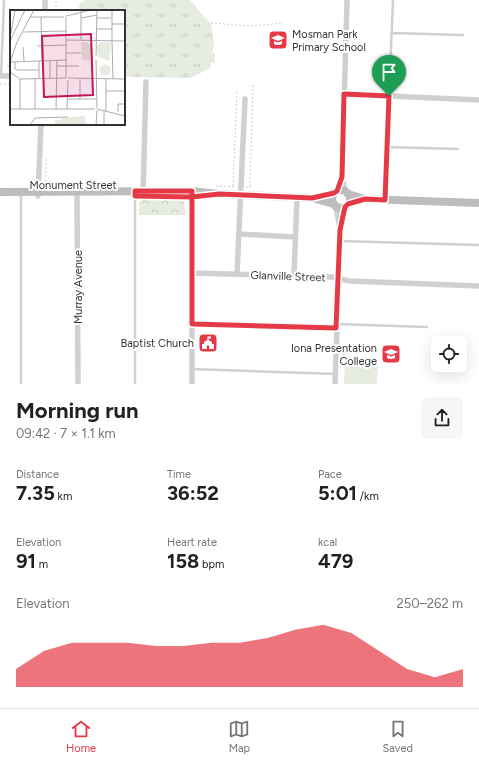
<!DOCTYPE html>
<meta charset="utf-8">
<style>
:root{--surface:#fff;--page:#f6f6f6;--text:#202124;--muted:#757577;--line:#e0e0e0;--accent:#e63946}
body{margin:0;font-family:Figtree,sans-serif;background:var(--page);color:var(--text);height:100vh;display:flex;flex-direction:column;font-size:15px;white-space:nowrap}
*{box-sizing:border-box;margin:0}
p{font-size:13px;color:var(--muted)}
.icon{flex:none;width:22px;height:22px;fill:none;stroke:currentColor;stroke-width:2;stroke-linecap:round;stroke-linejoin:round}
.map{position:relative;height:384px;overflow:hidden}
.sheet{display:flex;flex-direction:column;background:var(--surface);flex:1}
.sheet>*{flex:none}
.buttons{position:absolute;left:431px;top:336px;display:grid;gap:8px}
.buttons a{display:grid;place-items:center;width:36px;height:36px;border-radius:6px;background:var(--surface);box-shadow:0 4px 16px #0002;font-size:20px}
.pin{position:absolute;display:grid;place-items:center;width:34px;height:34px;color:#fff;margin:-41px -17px;border-radius:50% 50% 50% 0;rotate:-45deg;box-shadow:0 0 4px #0007}
.pin .icon{rotate:45deg}
.round{display:grid;place-items:center;flex:none;width:42px;height:42px;border-radius:6px;background:var(--page)}
.summary{display:flex;align-items:center;justify-content:space-between;height:68px;padding:0 16px}
h1{font-size:22px;font-weight:700;line-height:30px}
.stats{display:grid;grid-template-columns:repeat(3,1fr);gap:6px;height:68px;padding:4px 16px}
.stats div{display:grid;align-content:center}
.stats b{font-size:20px;font-weight:700}
.stats small{font-size:11px;font-weight:400}
.stats p{font-size:11px}
.chart{height:112px;padding:8px 16px}
.chart p{display:flex;justify-content:space-between}
.chart svg{width:100%;height:72px;margin-top:4px;fill:var(--accent);opacity:.7}
.tabs{display:flex;justify-content:space-around;align-items:center;height:56px;border-top:1px solid var(--line);background:var(--surface);font-size:11px;color:var(--muted)}
.tabs a{display:grid;justify-items:center;gap:2px}
.tabs .current{color:var(--accent)}
.map>svg:first-child{display:block}
.grass{fill:url(#grass-tufts)}
.park{fill:url(#park-crowns)}
.pitch{fill:#e6ecdf}
.lines{fill:none;stroke-linecap:round;stroke-linejoin:round}
.path{stroke:#cdcdcd;stroke-width:1;stroke-dasharray:2 2;stroke-linecap:butt}
.lane{stroke:#d0d0d0;stroke-width:2.5}
.street{stroke:#d0d0d0;stroke-width:5.5}
.secondary{stroke:#bdbdbd;stroke-width:8}
.route-casing{stroke:#fff;stroke-width:8}
.route{stroke:#e63946;stroke-width:5}
.labels{text-anchor:middle;stroke-width:4;stroke-linejoin:round;paint-order:stroke}
.poi-label{font-size:11px;fill:#333;stroke:#fff;text-anchor:end}
.street-label{font-size:11px;fill:#333;stroke:#fff}
.inset-road{fill:none;stroke:#adadad;stroke-width:1}
.view{fill:#c2185b;fill-opacity:0.15;stroke:#c2185b;stroke-width:2}
.inset-edge{fill:none;stroke:#333;stroke-width:2}
</style>
<div class="map">
<svg width="479" height="384" viewBox="0 0 479 384">
<defs>
<pattern id="grass-tufts" width="24" height="20" patternUnits="userSpaceOnUse"><rect width="24" height="20" fill="#e6ecdf"/><path d="M3 7l-1-3M5 7V3M7 7l1-3M15 17l-1-3M17 17v-4M19 17l1-3" fill="none" stroke="#c6cbc0"/></pattern>
<pattern id="park-crowns" width="20" height="18" patternUnits="userSpaceOnUse"><rect width="20" height="18" fill="#e6ecdf"/><path d="M2 6a3 3 0 1 1 6 0M12 15a3 3 0 1 1 6 0" fill="none" stroke="#c6cbc0"/></pattern>
</defs>
<rect width="100%" height="100%" fill="#fff"/>
<path class="grass" d="M85 0H190L205 18 211 23 214 44 210 68 191 78 124 77V11H79L80 3Z"/>
<path class="park" d="M142 200H182L184 202 186 215H139V203Z"/>
<path class="pitch" d="M192 52 215 53V63L192 62Z
M345 358 378 359 377 384H344Z"/>
<g class="lines">
<path class="path" d="M56 11V0
M211 23 251 26 283 23
M7 66H11
M0 84H11
M46 159 45 178 47 185
M216 186 235 187
M233 186 237 92
M246 187H251
M250 187 253 84"/>
<path class="lane" d="M391 33 463 35
M1 75 4 0
M387 147 458 149
M21 193V384
M135 193V384
M385 198 393 0
M340 241 479 245
M337 324 427 327
M192 369 335 374"/>
<path class="street" d="M45 11V0
M0 76H11
M344 94 479 100
M342 177 345 191
M77 191 78 384
M337 191 342 177 347 0
M38 196 41 124
M143 196 146 82
M340 228 345 207
M239 234 295 237
M192 273 331 277 349 281 479 286
M237 274 245 99
M294 276 297 197
M192 324 336 328
M192 384V192
M335 384 340 241V230L336 206"/>
<path class="secondary" d="M332 199a9 9 0 1 1 18 0a9 9 0 1 1-18 0Z
M0 192 192 191 219 194 312 198 334 204
M348 194 365 199 479 203
M166 196H204"/>
</g>
<g class="lines">
<g class="route-casing">
<path id="route" d="M389 96 344 94 342 177 337 191 334 193 312 198 219 194 192 197 135 196V191H192V324L336 328 340 230 345 207 348 204 365 199 385 200 389 96"/>
</g>
<use href="#route" class="route"/>
</g>
<defs>
<g id="school-square" transform="scale(1)"><rect x="-9" y="-9" width="18" height="18" rx="4" fill="#e63946" stroke="#fff"/><path d="M0-5L7-2L0 1L-7-2ZM-4 1L0 2.5L4 1V4Q0 6-4 4Z" fill="#fff"/></g>
<g id="civic-square" transform="scale(1)"><rect x="-9" y="-9" width="18" height="18" rx="4" fill="#e63946" stroke="#fff"/><path d="M-.6-6.5H3V-4.5H.6V-3L4-1V1h2V6H-6V1h2V-1L-.6-3ZM-1.2 2.5V6h2.4V2.5Z" fill="#fff"/></g>
</defs>
<g fill-rule="evenodd">
<use href="#school-square" x="278" y="40"/>
<use href="#civic-square" x="208" y="343"/>
<use href="#school-square" x="391" y="354"/>
</g>
<g class="labels">
<g class="poi-label">
<text x="292" y="38" text-anchor="start">Mosman Park<tspan x="292" dy="13">Primary School</tspan></text>
<text x="194" y="347">Baptist Church</text>
<text x="377" y="352">Iona Presentation<tspan x="377" dy="13">College</tspan></text>
</g>
<g class="street-label">
<text x="73" y="189">Monument Street</text>
<text transform="translate(288 276) rotate(2)" y="4">Glanville Street</text>
<text transform="translate(78 287) rotate(-90)" y="4">Murray Avenue</text>
</g>
</g>
<g transform="translate(10 10)">
<rect width="115" height="115" fill="#fff"/>
<path d="M71 32H77L83 37V47L79 51 72 49ZM90 32H101L99 51 88 47 87 36Z" fill="#e6ecdf"/>
<path d="M74 106 77 115H45V110H51V108Z" fill="#e6ecdf"/>
<path d="M89.5 60a5.5 5.5 0 1 1 11 0a5.5 5.5 0 1 1-11 0Z" fill="#e6ecdf"/>
<path class="inset-road" d="M102 0V30M56 6 81 0M20 7H54M31 7 32 50M71 8 87 5M87 8H101M102 14H115M86 19H102M56 21V68M13 22 56 21M56 22V7M1 23 5 0M56 30 115 31M71 30V0M102 30 103 69M0 31 15 0M27 36 57 35M13 37 14 51M56 43H71M86 46 87 0M40 50V69M86 50 87 98M29 51V69M0 52 7 32 24 0M1 52 57 50M5 52V59L8 60H29M47 56H69M0 62 10 69 56 68M58 68 115 69M96 81H115M57 89H86M70 89V69M0 99H85M10 99V69M25 99V69M46 99 47 50M57 99 58 70M87 99 115 106M94 100V115M96 101V69M108 102V94H115M20 115 25 108 58 107M86 115 87 100"/>
<path class="view" d="M81 24 83 85 34 87 32 26Z"/>
<rect width="115" height="115" class="inset-edge"/>
</g>
</svg>
<div class="buttons">
<a><svg class="icon" aria-label="locate" viewBox="0 0 24 24"><circle cx="12" cy="12" r="6"/><path d="M12 2v4M12 18v4M2 12h4M18 12h4"/></svg></a>
</div>
<div class="pin" style="left:389px;top:96px;background:#1e9e55"><svg class="icon" aria-label="arrive" viewBox="0 0 24 24"><path d="M6 21V4h12l-3 4 3 4H6"/></svg></div>
</div>
<section class="sheet">
<div class="summary"><div><h1>Morning run</h1><p>09:42 · 7 × 1.1 km</p></div><a class="round"><svg class="icon" aria-label="share" viewBox="0 0 24 24"><path d="M12 15V3M7 8l5-5 5 5M5 13v7h14v-7"/></svg></a></div>
<div class="stats">
<div><p>Distance</p><b>7.35<small> km</small></b></div>
<div><p>Time</p><b>36:52</b></div>
<div><p>Pace</p><b>5:01<small> /km</small></b></div>
</div>
<div class="stats">
<div><p>Elevation</p><b>91<small> m</small></b></div>
<div><p>Heart rate</p><b>158<small> bpm</small></b></div>
<div><p>kcal</p><b>479</b></div>
</div>
<div class="chart"><p><span>Elevation</span>250–262 m</p>
<svg viewBox="0 0 160 44" preserveAspectRatio="none"><path d="M0 44V33L10 22L20 17L30 17L40 17L50 19L60 19L70 17L80 17L90 14L100 9L110 6L120 11L130 22L140 33L150 38L160 33V44z"/></svg>
</div>
</section>
<nav class="tabs">
<a class="current"><svg class="icon" aria-label="home" viewBox="0 0 24 24"><path d="M3 11l9-7 9 7M6 9v11h12V9"/></svg>Home</a>
<a><svg class="icon" aria-label="map" viewBox="0 0 24 24"><path d="M3 6l6-2 6 2 6-2v14l-6 2-6-2-6 2zM9 4v14M15 6v14"/></svg>Map</a>
<a><svg class="icon" aria-label="saved" viewBox="0 0 24 24"><path d="M7 4h10v16l-5-4-5 4z"/></svg>Saved</a>
</nav>
